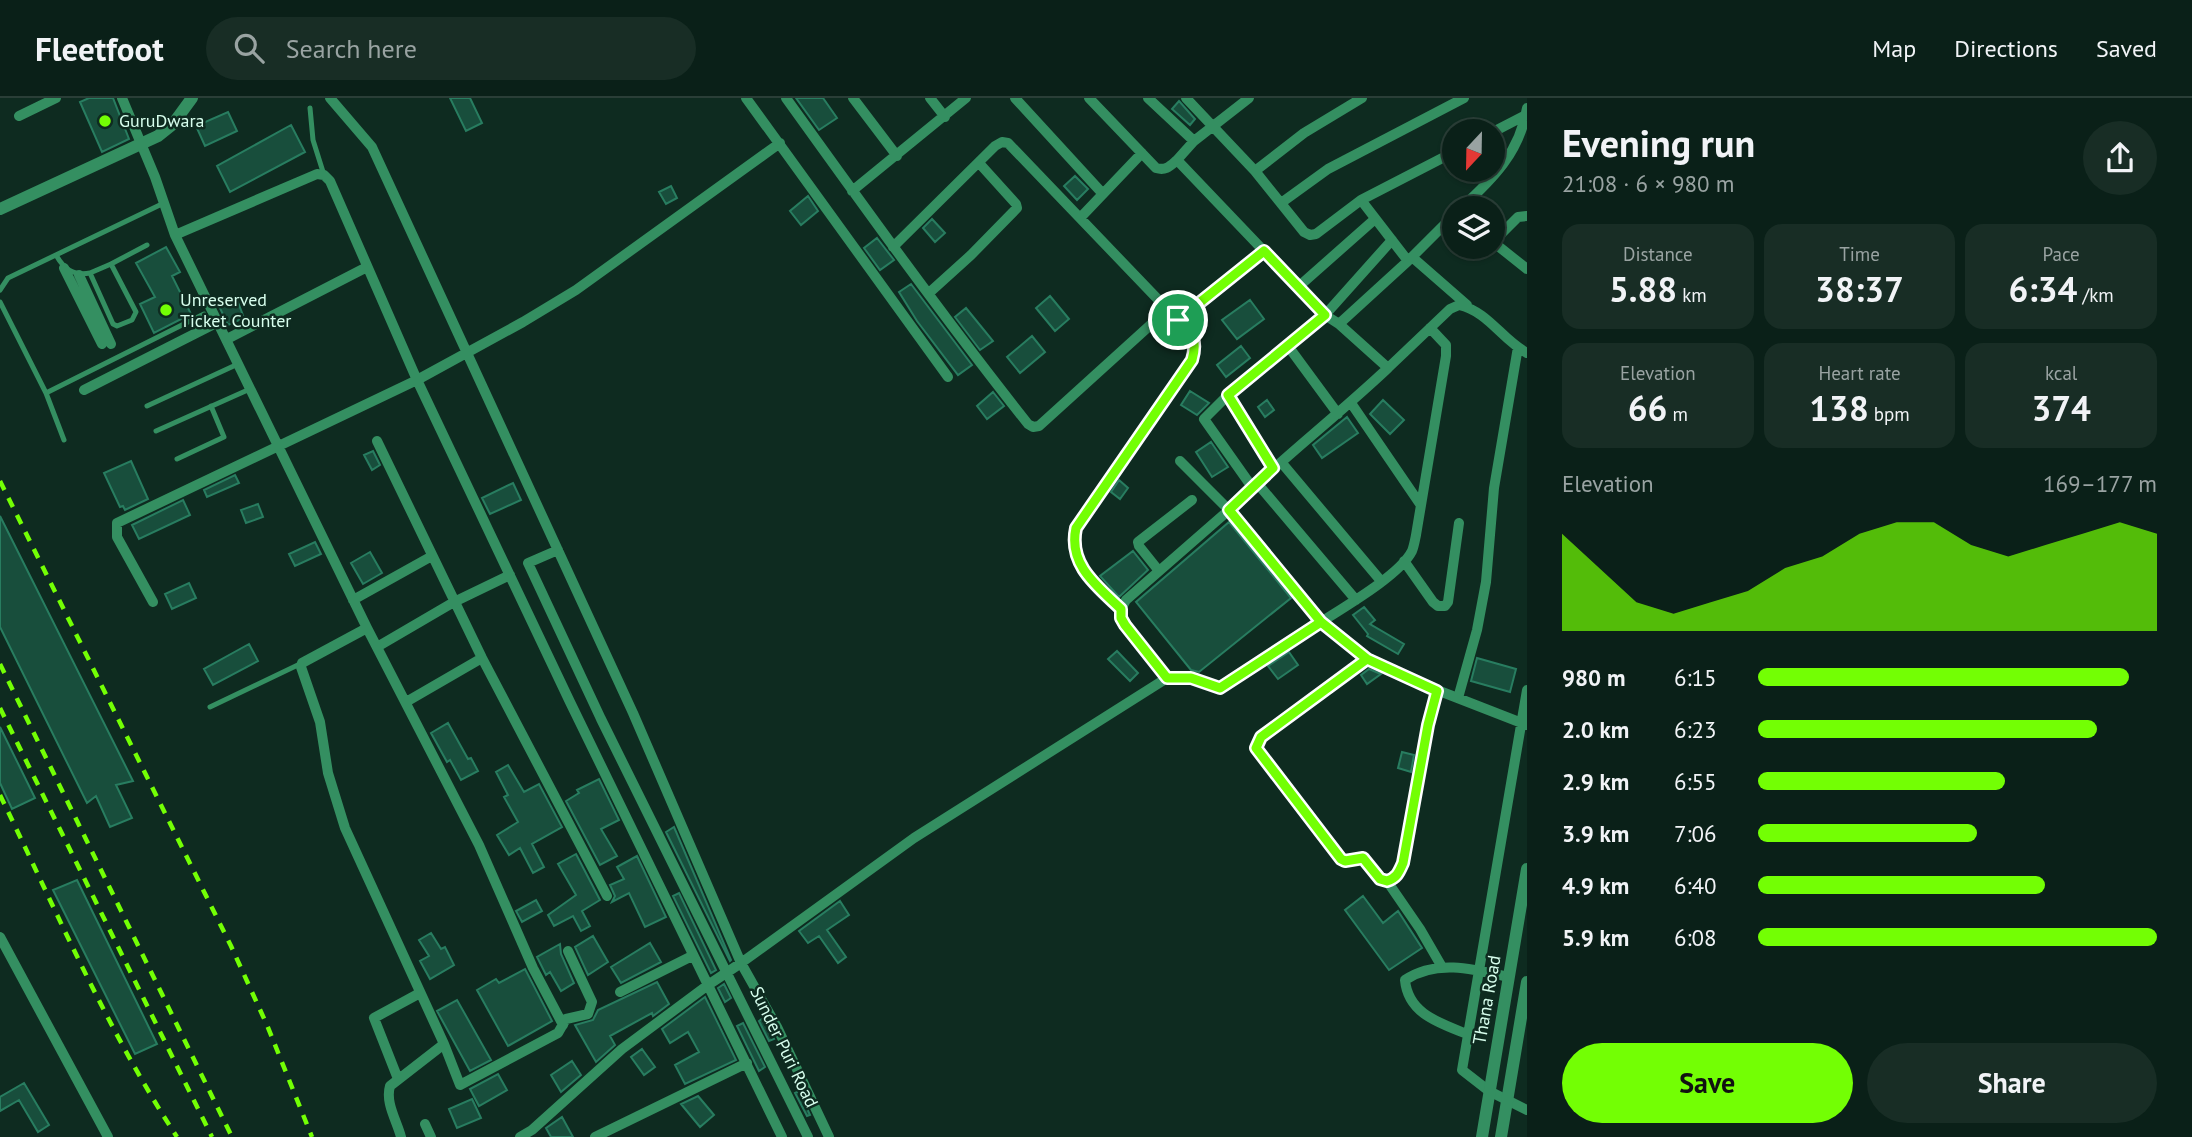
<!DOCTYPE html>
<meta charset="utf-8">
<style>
:root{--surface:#0a2018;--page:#182d25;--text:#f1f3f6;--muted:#99a3a2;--line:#2a3e37;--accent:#73ff04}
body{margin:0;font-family:"PT Sans",sans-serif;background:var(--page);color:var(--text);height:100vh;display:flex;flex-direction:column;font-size:26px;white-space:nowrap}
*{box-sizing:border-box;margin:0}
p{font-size:23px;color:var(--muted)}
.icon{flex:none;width:38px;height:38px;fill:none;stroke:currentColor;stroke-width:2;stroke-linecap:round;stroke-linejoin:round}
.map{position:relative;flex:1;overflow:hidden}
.side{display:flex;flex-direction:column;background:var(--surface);width:665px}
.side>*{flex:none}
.needle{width:46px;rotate:202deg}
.controls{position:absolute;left:1442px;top:21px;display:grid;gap:14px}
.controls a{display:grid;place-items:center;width:63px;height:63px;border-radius:50%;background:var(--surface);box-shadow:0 2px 5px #0004,0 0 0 2px var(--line);font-size:35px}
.pin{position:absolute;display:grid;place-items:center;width:60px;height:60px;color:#fff;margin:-30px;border:4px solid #fff;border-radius:50%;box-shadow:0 2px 7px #0007}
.round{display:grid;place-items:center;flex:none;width:74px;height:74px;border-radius:37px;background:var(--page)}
.head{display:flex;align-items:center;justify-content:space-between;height:119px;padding:0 35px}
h1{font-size:38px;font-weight:800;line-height:52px}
.stats{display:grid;grid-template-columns:repeat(3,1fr);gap:10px;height:119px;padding:7px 35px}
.stats div{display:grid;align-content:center;border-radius:18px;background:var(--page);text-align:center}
.stats b{font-size:35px;font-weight:800}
.stats small{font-size:19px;font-weight:400}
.stats p{font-size:19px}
.chart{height:196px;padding:14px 35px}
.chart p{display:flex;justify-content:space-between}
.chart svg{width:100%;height:126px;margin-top:7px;fill:var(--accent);opacity:.7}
.button{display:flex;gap:14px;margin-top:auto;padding:14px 35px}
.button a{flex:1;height:80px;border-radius:42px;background:var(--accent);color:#111;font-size:28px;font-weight:800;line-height:80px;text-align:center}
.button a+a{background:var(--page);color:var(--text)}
ul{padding:0 35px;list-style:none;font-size:23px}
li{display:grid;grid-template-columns:112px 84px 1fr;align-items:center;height:52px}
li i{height:18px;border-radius:9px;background:var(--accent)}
header{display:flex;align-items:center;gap:42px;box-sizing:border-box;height:98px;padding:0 35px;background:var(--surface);border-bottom:2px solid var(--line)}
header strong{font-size:33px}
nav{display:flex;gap:38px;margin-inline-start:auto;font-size:24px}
.search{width:490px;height:63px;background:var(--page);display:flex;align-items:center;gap:18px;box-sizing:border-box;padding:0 24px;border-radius:38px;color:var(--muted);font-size:26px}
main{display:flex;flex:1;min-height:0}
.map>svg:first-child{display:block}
.building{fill:#184e3c;stroke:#287d60;stroke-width:2}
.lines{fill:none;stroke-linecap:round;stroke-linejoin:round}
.service{stroke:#348f61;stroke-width:5}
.minor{stroke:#348f61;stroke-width:10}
.tertiary{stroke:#348f61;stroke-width:12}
.rail{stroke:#73ff04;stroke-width:4.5;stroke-dasharray:10 9;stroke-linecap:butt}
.tertiary-bridge{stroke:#348f61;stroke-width:12}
.route-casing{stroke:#fff;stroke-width:14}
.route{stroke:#73ff04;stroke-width:9}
.poi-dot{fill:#73ff04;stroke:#0e2b20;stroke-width:2.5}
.labels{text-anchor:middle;stroke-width:5;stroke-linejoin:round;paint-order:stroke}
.poi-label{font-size:18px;fill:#d8ffee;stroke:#0e2b20;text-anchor:start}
.street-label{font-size:18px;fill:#d8ffee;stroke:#0e2b20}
</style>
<header>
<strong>Fleetfoot</strong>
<div class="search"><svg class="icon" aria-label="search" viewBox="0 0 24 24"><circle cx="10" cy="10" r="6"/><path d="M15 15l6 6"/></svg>Search here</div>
<nav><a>Map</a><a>Directions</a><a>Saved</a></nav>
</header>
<main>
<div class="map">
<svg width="1527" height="1039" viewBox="0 0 1527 1039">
<rect width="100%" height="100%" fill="#0e2b20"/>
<path class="building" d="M89 0H113L129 41 102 54 80 4Z
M450 0H470L482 25 466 33Z
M796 0H823L837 20 819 32Z
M1179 3 1195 21 1190 27 1172 11Z
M228 14 237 33 205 48 196 28Z
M291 27 305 54 230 94 217 68Z
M1075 78 1088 91 1077 102 1064 88Z
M671 88 677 100 666 106 659 94Z
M808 98 818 113 801 127 790 113Z
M932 121 945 135 935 144 923 130Z
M877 140 894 162 880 172 864 150Z
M166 149 180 174 172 178 191 216 154 235 140 206 155 199 136 165Z
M911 186 972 267 958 277 917 223 899 194Z
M1050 198 1069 221 1055 233 1036 210Z
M236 199 244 220 228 227 218 206Z
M1250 202 1264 221 1237 241 1222 222Z
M966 210 993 243 980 252 955 219Z
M1032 238 1045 254 1020 275 1007 259Z
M1241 248 1250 260 1226 279 1217 267Z
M1190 293 1209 305 1197 317 1181 307Z
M993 294 1004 308 987 321 977 308Z
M1267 302 1274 312 1265 319 1258 309Z
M1383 302 1404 322 1390 336 1370 316Z
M1347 319 1358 335 1322 360 1313 347Z
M1211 344 1228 369 1212 379 1196 354Z
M373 353 380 367 372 372 364 357Z
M131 363 148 401 125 412 123 408 120 409 104 375Z
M235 377 239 385 207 399 204 392Z
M1119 382 1128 390 1120 401 1111 394Z
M513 385 521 402 490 416 482 400Z
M183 402 190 417 139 441 132 427Z
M258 406 263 419 246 425 241 412Z
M0 418 133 683 116 687 132 720 110 729 96 698 87 705 0 529Z
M1229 424 1291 500 1199 574 1191 572 1136 504Z
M315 444 321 456 295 468 289 456Z
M1133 453 1148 472 1119 499 1100 478Z
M370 454 382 475 363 486 351 465Z
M189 485 196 500 172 511 165 496Z
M1364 509 1375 522 1370 526 1404 546 1398 556 1367 538 1368 536 1353 517Z
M249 546 258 563 213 587 204 571Z
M1117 553 1138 575 1130 583 1108 561Z
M1289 554 1298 567 1278 581 1268 568Z
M1477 560 1516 571 1510 594 1471 583Z
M1369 571 1381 576 1367 586 1361 577Z
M448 625 468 661 471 660 478 673 461 682 450 662 447 664 431 635Z
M0 629 35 700 12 711 0 685Z
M1402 654 1414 657 1411 674 1398 670Z
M508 667 524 694 539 686 562 729 532 746 544 769 533 775 520 750 509 757 497 737 518 724 504 699 508 697 496 674Z
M599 681 619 722 601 731 617 758 600 767 566 703 579 695 577 692Z
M674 729 731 862 730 863 666 734Z
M576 756 600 802 582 813 590 828 581 833 573 818 554 828 548 817 576 797 558 766Z
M637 758 666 819 645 829 629 795 612 804 615 798 610 787 624 781 617 769Z
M77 782 157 946 135 956 53 792Z
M679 795 716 872 711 875 673 798Z
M1363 798 1383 825 1398 813 1422 850 1389 872 1345 812Z
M536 802 542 813 522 824 516 813Z
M840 803 849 817 827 832 846 859 838 865 819 838 808 845 799 833Z
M431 835 441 851 445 849 454 867 430 881 420 863 429 858 419 842Z
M593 838 608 864 588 877 575 849Z
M650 845 661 864 621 885 611 869Z
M560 846 561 856 574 885 561 893 550 874 546 877 537 859Z
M525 871 552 923 508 948 477 892 496 881 499 885Z
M657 884 669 906 653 918 652 915 610 938 615 947 596 964 575 927 593 922 598 912Z
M724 886 731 900 725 904 718 890Z
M705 899 736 962 685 986 675 967 699 954 688 934 670 945 662 931Z
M457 902 491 962 470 973 437 913Z
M763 920 774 941 769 943 759 923Z
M743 925 765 969 759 973 737 928Z
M642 951 655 969 644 977 631 959Z
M572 963 581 977 561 994 551 977Z
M498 976 507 992 479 1008 470 991Z
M24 985 49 1027 38 1034 19 1002 0 1013V999Z
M799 993 810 1017 807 1018 795 995Z
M698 998 714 1017 700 1029 681 1006Z
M472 1001 481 1020 457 1030 449 1011Z
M562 1019 573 1039H551L546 1030Z"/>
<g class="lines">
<path class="service" d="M310 10 313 42 324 77
M56 157C64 171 73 178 90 175
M111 166 90 175 113 226 117 228 132 222 136 214 111 166 147 147
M0 192 8 180 164 105
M0 204 46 295 64 342
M46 295 204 216
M147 308 238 266
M156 333 250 291
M177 361 224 339 211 308
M210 609 302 565"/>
<path class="minor" d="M122 0 155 79 175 137 367 530 479 747 533 870 563 927
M330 0 372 49 633 615 741 865 777 929 829 1039
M746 0 948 279
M786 0C865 110 944 220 1028 326L1033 329 1039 328 1168 211
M853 0 897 58
M930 0 945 19
M1015 0 1103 96
M1089 0 1156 70C1166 73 1170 68 1177 62L1325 217 1228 297 1204 321 1252 389
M1148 0 1194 43
M1186 0 1255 73 1304 134 1310 137 1316 136 1361 102 1408 163
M19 18 56 0
M1493 34 1526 17
M1177 62 1194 43 1249 0
M1255 73 1304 35 1362 0
M852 93 966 0
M1361 102 1454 54
M1281 105 1328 71 1464 0
M1461 110C1493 81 1520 54 1527 10
M1527 118 1518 119 1493 144 1527 171
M1081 119 1142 55
M175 137 317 76 324 77 330 83 417 282 570 604 782 1039
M1392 142 1325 217 1339 226 1388 270 1450 211 1459 207C1489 214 1501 241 1527 255
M893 149 995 48 1002 44 1008 45 1194 239C1197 254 1191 263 1183 276L1076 430C1069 467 1097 488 1120 511
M1412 159 1467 207
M64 170 102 246
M79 177 111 246
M1297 190 1375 121
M929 195 971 157 1017 110 1016 106 979 65
M1178 222 1263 153
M1339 226 1408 163 1454 117
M227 241 367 169
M1288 248 1338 316
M84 292 218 224
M1228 297 1273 370
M1351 305 1420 406
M377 343 482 560 607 798
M1180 363 1229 412C1280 362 1336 319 1388 270
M1281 364 1381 483
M1257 385 1356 502
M558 452 528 465 601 621 808 1039
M1404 463 1433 504 1438 508H1445L1448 504 1459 425
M1159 473 1139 448 1138 444 1192 402
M353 502 432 458
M153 504 117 439V425L417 282 523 224 576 192 780 45
M367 530 302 565 301 569 320 624 328 675 345 730 444 946 460 987 558 935 566 921 588 916 592 904 568 853
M377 549 454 504 510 477
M1367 561 1261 639 1256 650 1341 761 1345 763 1363 760 1380 781 1387 783 1399 776 1403 765 1421 660 1437 592
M1167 580 1125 528C1120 517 1120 512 1126 502L1229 412 1321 524C1344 509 1400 477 1412 453 1414 448 1415 442 1416 437L1446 258V247L1430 230
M1527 592 1462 972 1489 993 1527 1012
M1458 600 1477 532 1486 484 1494 390 1518 249
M406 604 482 560
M1387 783 1420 831 1442 869
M0 839 108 1039
M620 894 692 858
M1467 936C1440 925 1408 916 1405 882 1436 861 1474 871 1508 879
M398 981 374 920 420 895
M425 1026 431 1039
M401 1039C397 1023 385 1005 390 988L444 946
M520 1039 532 1032 622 951 708 887 741 865 914 740 1167 580H1191L1220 590 1321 524 1367 561 1437 592 1527 627
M595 1039 747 965"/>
<path class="tertiary" d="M1482 1039 1527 771
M1501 1039 1527 884"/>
<path class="rail" d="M0 383 231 848 267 927 312 1039
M0 566 232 1039
M0 610 212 1039
M0 697C56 812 107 932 177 1039"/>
<path class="tertiary-bridge" d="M0 111 158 38 173 26 192 0"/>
</g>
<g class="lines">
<g class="route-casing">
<path id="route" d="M1178 222C1192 237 1198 241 1192 262L1076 430C1068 467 1097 488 1121 511V520L1125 527 1167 580H1191L1220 590 1321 524 1367 561 1437 593 1428 627 1403 765C1399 774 1397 780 1387 783L1380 781 1363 760 1345 763 1341 761 1256 650 1261 639 1367 561 1321 524 1229 412 1273 370 1228 297 1325 217 1264 153 1178 222"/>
</g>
<use href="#route" class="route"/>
</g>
<g class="poi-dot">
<circle cx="105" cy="23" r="7"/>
<circle cx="166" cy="212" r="7"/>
</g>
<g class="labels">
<g class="poi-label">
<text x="119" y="29">GuruDwara</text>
<text x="180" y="208">Unreserved<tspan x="180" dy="21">Ticket Counter</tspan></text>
</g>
<g class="street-label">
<text transform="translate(1487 902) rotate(-80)" y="6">Thana Road</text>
<text transform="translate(784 949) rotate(64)" y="6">Sunder Puri Road</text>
</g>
</g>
</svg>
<div class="controls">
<a><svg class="needle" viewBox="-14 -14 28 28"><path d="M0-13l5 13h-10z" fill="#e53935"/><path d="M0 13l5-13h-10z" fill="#99a3a2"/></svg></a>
<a><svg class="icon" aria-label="layers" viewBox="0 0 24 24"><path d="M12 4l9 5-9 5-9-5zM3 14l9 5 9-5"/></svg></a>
</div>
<div class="pin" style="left:1178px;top:222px;background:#1e9e55"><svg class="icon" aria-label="arrive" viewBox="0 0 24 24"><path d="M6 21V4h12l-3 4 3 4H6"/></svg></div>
</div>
<section class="side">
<div class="head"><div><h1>Evening run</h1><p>21:08 · 6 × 980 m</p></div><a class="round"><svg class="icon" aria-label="share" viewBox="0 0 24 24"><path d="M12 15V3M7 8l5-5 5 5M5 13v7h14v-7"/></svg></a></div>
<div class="stats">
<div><p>Distance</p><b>5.88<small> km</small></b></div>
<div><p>Time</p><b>38:37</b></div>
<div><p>Pace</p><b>6:34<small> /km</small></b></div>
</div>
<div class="stats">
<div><p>Elevation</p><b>66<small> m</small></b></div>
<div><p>Heart rate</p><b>138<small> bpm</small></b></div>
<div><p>kcal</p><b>374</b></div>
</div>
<div class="chart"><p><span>Elevation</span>169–177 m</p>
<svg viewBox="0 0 160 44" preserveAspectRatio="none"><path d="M0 44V10L10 22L20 34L30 38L40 34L50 30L60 22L70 18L80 10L90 6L100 6L110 14L120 18L130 14L140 10L150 6L160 10V44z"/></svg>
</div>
<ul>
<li><b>980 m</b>6:15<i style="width:93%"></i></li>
<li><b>2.0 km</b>6:23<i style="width:85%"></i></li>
<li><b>2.9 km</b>6:55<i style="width:62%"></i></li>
<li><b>3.9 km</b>7:06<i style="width:55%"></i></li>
<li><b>4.9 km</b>6:40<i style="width:72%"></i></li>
<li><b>5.9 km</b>6:08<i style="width:100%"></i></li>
</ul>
<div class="button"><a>Save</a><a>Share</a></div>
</section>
</main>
